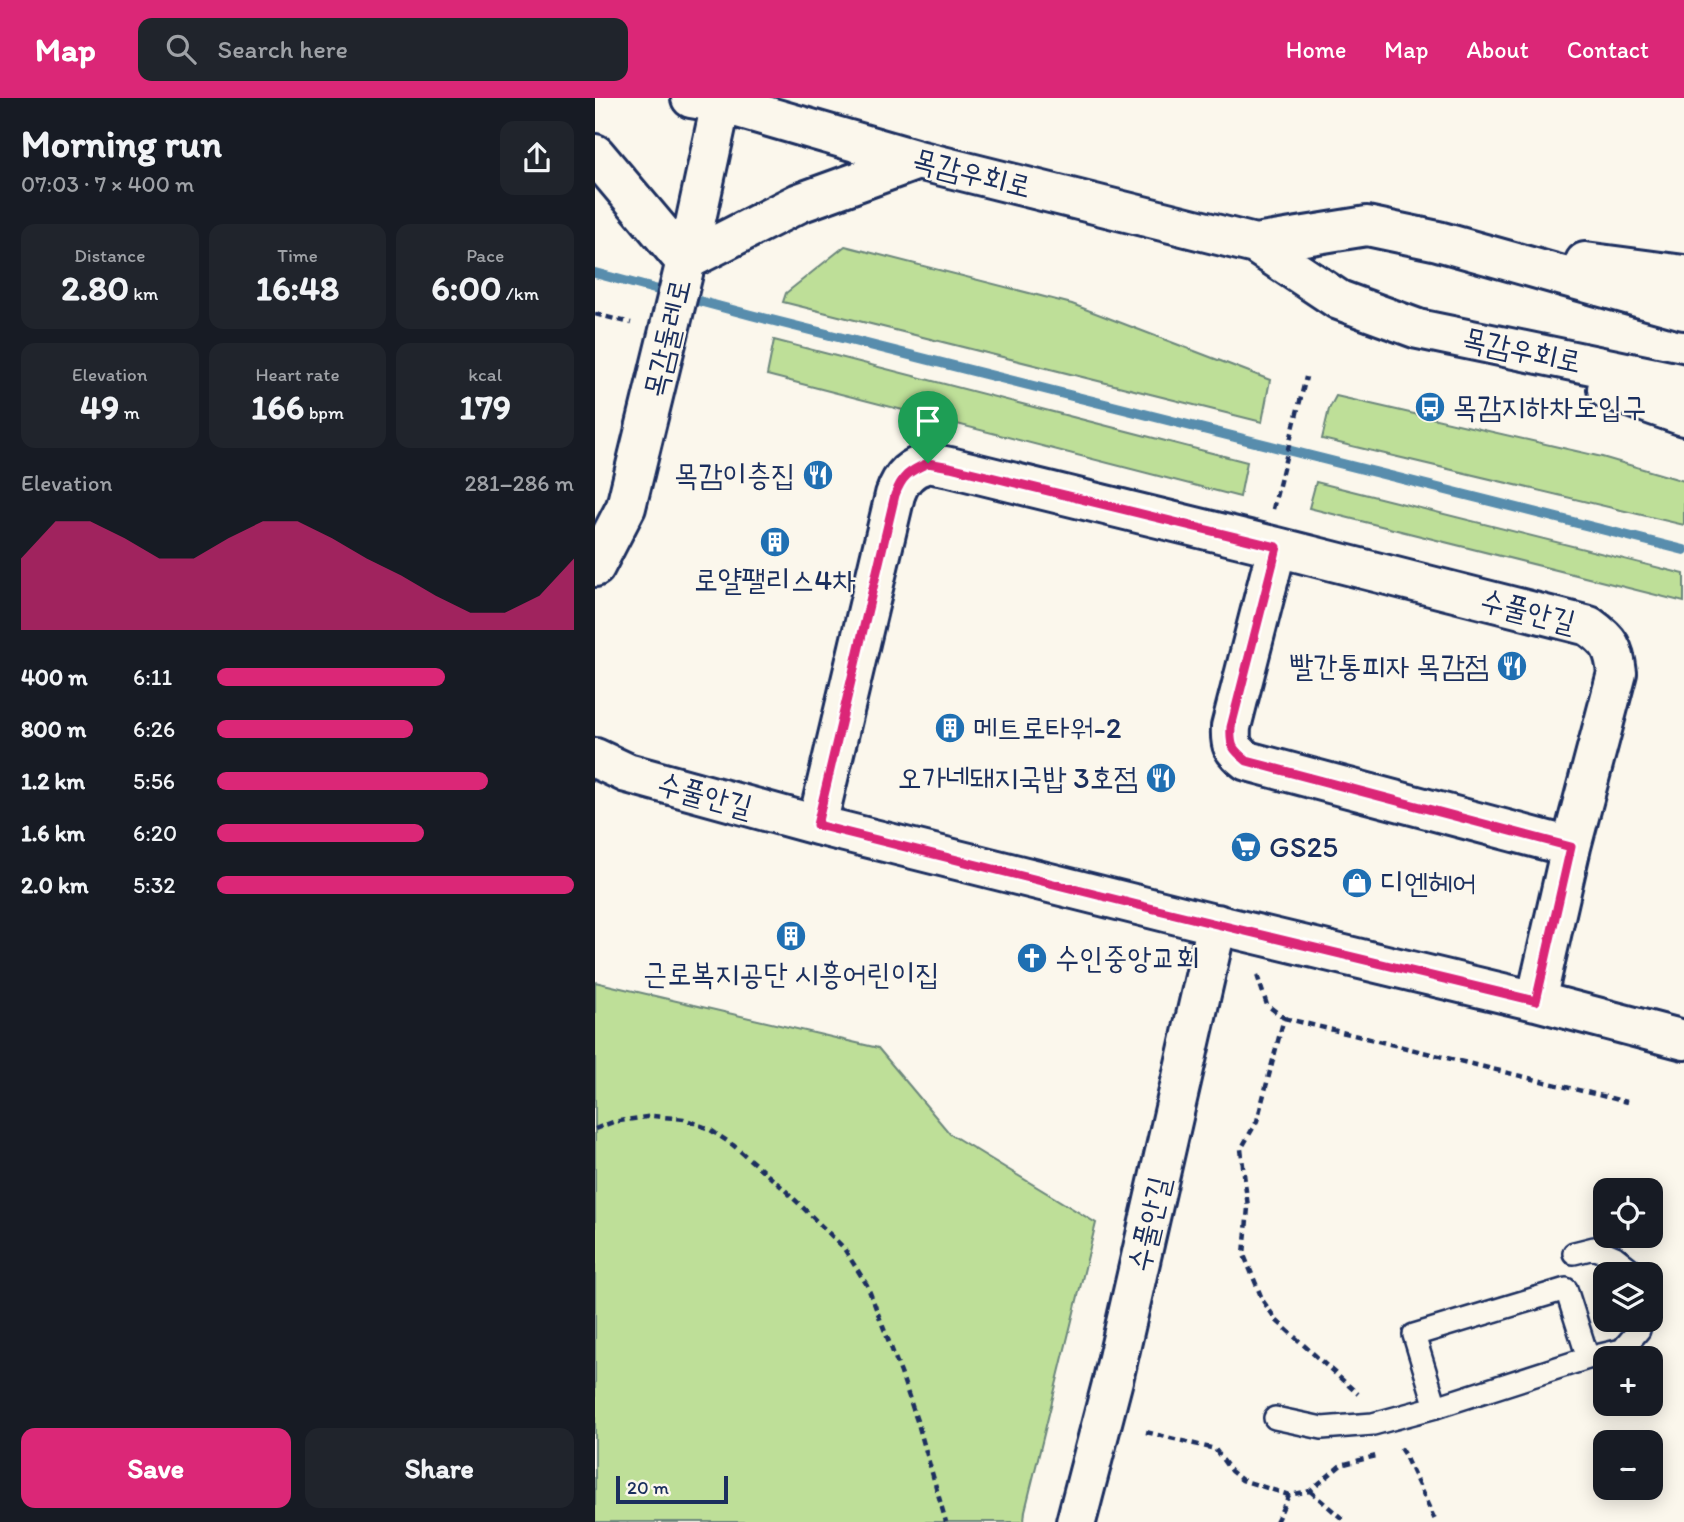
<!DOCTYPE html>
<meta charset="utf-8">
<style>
:root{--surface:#171b24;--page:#20242c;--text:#f1f3f6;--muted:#9ea1a6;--accent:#db2777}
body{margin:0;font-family:Itim,"Poor Story",sans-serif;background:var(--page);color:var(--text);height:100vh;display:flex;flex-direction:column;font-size:26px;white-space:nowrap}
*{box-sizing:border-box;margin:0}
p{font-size:23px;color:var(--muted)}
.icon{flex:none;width:38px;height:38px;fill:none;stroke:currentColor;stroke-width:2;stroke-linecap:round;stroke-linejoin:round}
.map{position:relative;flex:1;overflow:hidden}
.details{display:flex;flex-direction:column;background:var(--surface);width:595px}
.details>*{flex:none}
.tools{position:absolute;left:998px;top:1080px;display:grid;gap:14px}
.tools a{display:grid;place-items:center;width:70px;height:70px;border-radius:14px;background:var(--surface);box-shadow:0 4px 18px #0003;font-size:35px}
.scale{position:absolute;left:21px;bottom:18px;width:112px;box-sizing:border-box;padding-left:7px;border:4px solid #1b2f5e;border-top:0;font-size:19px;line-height:24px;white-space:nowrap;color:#1b2f5e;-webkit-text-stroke:5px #fbf7ec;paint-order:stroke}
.pin{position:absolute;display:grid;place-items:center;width:60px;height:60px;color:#fff;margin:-72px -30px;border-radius:50% 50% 50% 0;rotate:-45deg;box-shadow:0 0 7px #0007}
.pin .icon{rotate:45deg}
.round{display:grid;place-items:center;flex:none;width:74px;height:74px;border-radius:14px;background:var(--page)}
.summary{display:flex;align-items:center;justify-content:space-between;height:119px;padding:0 21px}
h1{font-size:38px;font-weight:700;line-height:52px}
.metrics{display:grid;grid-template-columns:repeat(3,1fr);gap:10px;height:119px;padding:7px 21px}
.metrics div{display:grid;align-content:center;border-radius:14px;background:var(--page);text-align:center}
.metrics b{font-size:35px;font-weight:700}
.metrics small{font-size:19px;font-weight:400}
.metrics p{font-size:19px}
.chart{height:196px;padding:14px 21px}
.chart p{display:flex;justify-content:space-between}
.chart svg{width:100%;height:126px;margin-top:7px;fill:var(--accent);opacity:.7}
.cta{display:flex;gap:14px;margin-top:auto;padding:14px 21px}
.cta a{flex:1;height:80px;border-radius:14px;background:var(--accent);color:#fff;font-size:28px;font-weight:700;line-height:80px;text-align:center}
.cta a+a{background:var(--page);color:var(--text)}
ul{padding:0 21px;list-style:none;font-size:23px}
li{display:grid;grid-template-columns:112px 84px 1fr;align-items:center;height:52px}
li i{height:18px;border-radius:9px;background:var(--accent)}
header{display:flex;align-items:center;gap:42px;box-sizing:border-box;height:98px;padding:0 35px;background:var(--accent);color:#fff}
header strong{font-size:33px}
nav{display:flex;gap:38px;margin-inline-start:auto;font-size:24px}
.search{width:490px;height:63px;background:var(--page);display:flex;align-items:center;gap:18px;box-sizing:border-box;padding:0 24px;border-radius:14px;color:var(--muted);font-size:26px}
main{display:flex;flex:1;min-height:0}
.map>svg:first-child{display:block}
.green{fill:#bedf98;stroke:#6c877b;stroke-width:2}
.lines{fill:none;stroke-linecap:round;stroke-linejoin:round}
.stream{stroke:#588dad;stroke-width:10}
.lane-casing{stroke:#1b2f5e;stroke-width:26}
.street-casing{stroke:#1b2f5e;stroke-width:44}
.secondary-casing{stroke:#1b2f5e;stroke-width:44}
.path{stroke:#1b2f5e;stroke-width:4.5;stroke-dasharray:7 5;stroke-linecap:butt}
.lane{stroke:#fbf7ec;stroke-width:21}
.street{stroke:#fbf7ec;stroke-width:38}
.secondary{stroke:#fbf7ec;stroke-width:38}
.route-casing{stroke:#fff;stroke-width:14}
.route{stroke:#db2777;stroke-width:9}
.labels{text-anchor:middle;stroke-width:5;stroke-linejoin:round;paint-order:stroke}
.street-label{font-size:30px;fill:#1b2f5e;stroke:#fbf7ec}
.poi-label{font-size:30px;fill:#1b2f5e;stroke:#fbf7ec;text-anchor:start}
</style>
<header>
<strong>Map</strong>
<div class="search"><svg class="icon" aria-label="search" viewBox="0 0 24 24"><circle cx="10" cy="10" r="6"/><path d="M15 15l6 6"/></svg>Search here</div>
<nav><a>Home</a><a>Map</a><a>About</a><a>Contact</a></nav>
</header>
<main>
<section class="details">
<div class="summary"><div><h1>Morning run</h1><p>07:03 · 7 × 400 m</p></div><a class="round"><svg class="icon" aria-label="share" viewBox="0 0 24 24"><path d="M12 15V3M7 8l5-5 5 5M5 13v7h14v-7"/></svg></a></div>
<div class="metrics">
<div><p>Distance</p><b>2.80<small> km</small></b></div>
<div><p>Time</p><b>16:48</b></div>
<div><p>Pace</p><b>6:00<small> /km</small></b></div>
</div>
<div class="metrics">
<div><p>Elevation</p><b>49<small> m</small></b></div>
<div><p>Heart rate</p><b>166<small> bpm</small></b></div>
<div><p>kcal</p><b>179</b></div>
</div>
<div class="chart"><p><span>Elevation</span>281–286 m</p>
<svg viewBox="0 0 160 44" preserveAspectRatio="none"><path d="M0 44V19L10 6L20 6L30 12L40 19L50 19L60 12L70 6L80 6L90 12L100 19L110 25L120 32L130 38L140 38L150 32L160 19V44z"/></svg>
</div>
<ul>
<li><b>400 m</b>6:11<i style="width:64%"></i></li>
<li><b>800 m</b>6:26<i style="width:55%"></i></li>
<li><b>1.2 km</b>5:56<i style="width:76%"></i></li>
<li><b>1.6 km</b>6:20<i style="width:58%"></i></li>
<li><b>2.0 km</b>5:32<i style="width:100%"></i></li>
</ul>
<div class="cta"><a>Save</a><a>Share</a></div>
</section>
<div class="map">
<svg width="1089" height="1424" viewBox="0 0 1089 1424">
<rect width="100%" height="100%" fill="#fbf7ec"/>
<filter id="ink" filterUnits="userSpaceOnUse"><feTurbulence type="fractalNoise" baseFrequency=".0143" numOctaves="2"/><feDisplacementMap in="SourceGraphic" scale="14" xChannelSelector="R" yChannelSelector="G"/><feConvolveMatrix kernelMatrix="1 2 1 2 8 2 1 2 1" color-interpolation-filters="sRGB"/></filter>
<g filter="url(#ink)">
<path class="green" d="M250 148 477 206 675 282 667 324 188 204 191 195Z
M179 242 652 364 645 399 172 277Z
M741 298 1007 359 1089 383V427L727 341 734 311Z
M721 384 1089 476V504L714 410Z
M0 884 283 950 355 1036 501 1125 430 1413 429 1424H0Z"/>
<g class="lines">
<path class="stream" d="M0 175 156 217 1089 452"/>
<g class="lane-casing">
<path id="lane" d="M979 1155 999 1150 1020 1159 1042 1176
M841 1309 819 1237 971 1191 993 1260
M680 1320 727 1330 778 1326 841 1309 993 1260 1027 1252 1044 1232 1046 1222"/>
</g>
<g class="street-casing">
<path id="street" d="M682 449 636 629C635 648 637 651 652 663L976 749
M0 660 32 675 222 727 611 824 941 903 1089 942
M222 727 300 397C305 382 314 369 332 366 338 365 348 368 355 369L682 449 994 528C1015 543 1019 550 1022 575L976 749 941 903
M481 1424 518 1282 622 826"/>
</g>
<g class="secondary-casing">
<path id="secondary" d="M96 0 126 5 323 62 660 146 744 202 823 231 1089 286
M0 56 90 163 204 105 323 62
M660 146 772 128 843 143 1089 212
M990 164 1089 177
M1012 291 1089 318
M0 469 31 409 100 126 126 5"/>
</g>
<path class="path" d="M0 216 36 225
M678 411 711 279
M662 877 672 907 689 920 662 1023 646 1051 653 1109 649 1157 668 1203 682 1223 763 1296
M689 920 1032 1004
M0 1031 18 1024 58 1018 89 1021 114 1031 138 1047 189 1091 248 1149 272 1187 306 1275 324 1329 351 1424
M551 1334 620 1351 636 1373 647 1382 694 1397 715 1393 746 1367 781 1358
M805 1350 809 1356 841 1424
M715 1393 751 1424
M681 1424 694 1397"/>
<use href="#lane" class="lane"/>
<use href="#street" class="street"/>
<use href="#secondary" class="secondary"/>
</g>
</g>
<g class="lines" filter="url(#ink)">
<g class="route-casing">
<path id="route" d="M333 365 355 369 682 449 636 629C635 648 637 651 652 663L976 749 941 903 559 811 222 727 300 397C307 378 314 373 333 365Z"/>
</g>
<use href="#route" class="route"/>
</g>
<defs>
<g id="bus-disc" transform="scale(1.575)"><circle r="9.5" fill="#1f6fb2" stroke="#fbf7ec"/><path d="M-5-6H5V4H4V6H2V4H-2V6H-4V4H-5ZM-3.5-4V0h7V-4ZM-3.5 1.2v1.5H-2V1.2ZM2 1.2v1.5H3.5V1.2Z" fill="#fff"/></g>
<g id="restaurant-disc" transform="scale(1.575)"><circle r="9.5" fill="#1f6fb2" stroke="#fbf7ec"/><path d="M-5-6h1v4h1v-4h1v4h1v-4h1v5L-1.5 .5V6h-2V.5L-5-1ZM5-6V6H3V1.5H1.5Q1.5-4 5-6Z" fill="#fff"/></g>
<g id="building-disc" transform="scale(1.575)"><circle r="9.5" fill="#1f6fb2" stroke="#fbf7ec"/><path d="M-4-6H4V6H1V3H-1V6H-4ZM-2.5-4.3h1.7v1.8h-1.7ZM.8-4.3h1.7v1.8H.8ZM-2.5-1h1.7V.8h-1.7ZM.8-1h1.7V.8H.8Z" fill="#fff"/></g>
<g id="supermarket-disc" transform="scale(1.575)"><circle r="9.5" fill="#1f6fb2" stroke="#fbf7ec"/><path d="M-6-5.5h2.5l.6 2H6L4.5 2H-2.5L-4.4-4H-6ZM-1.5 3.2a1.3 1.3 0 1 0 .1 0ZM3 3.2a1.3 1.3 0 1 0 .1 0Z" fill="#fff"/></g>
<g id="shop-disc" transform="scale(1.575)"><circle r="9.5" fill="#1f6fb2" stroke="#fbf7ec"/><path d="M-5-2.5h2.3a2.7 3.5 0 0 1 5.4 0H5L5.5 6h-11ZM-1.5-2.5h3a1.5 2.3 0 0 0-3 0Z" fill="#fff"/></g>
<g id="church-disc" transform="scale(1.575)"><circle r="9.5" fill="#1f6fb2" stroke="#fbf7ec"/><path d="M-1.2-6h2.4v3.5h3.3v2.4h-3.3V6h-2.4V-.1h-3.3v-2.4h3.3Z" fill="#fff"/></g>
</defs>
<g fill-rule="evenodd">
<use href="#bus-disc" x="835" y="309"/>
<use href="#restaurant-disc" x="223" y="377"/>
<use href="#building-disc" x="180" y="444"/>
<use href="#restaurant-disc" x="917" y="568"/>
<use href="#building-disc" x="355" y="630"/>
<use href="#restaurant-disc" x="566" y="680"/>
<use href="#supermarket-disc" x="651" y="749"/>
<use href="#shop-disc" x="762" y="785"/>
<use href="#building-disc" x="196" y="838"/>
<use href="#church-disc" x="437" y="860"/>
</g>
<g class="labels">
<g class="street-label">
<text transform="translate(377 75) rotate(14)" y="10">목감우회로</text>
<text transform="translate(72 240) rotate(-77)" y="10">목감둘레로</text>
<text transform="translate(927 252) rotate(12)" y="10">목감우회로</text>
<text transform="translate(933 513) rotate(14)" y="10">수풀안길</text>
<text transform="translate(110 697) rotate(15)" y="10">수풀안길</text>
<text transform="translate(554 1126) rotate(-77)" y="10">수풀안길</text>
</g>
<g class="poi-label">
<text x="858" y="319">목감지하차도입구</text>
<text x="200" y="387" text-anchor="end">목감이층집</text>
<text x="180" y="492" text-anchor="middle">로얄팰리스4차</text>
<text x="894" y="578" text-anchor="end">빨간통피자 목감점</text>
<text x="378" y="640">메트로타워-2</text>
<text x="543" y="690" text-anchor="end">오가네돼지국밥 3호점</text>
<text x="674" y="759">GS25</text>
<text x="785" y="795">디엔헤어</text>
<text x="460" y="870">수인중앙교회</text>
<text x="196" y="886" text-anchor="middle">근로복지공단 시흥어린이집</text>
</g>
</g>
</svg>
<div class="tools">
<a><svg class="icon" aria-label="locate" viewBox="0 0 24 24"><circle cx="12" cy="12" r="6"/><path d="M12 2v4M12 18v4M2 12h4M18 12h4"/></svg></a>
<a><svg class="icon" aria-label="layers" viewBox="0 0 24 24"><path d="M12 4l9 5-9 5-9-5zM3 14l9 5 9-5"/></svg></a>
<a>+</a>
<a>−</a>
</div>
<div class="scale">20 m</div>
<div class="pin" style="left:333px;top:365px;background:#1e9e55"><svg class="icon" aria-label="arrive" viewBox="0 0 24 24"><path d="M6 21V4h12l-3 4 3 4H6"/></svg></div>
</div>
</main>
